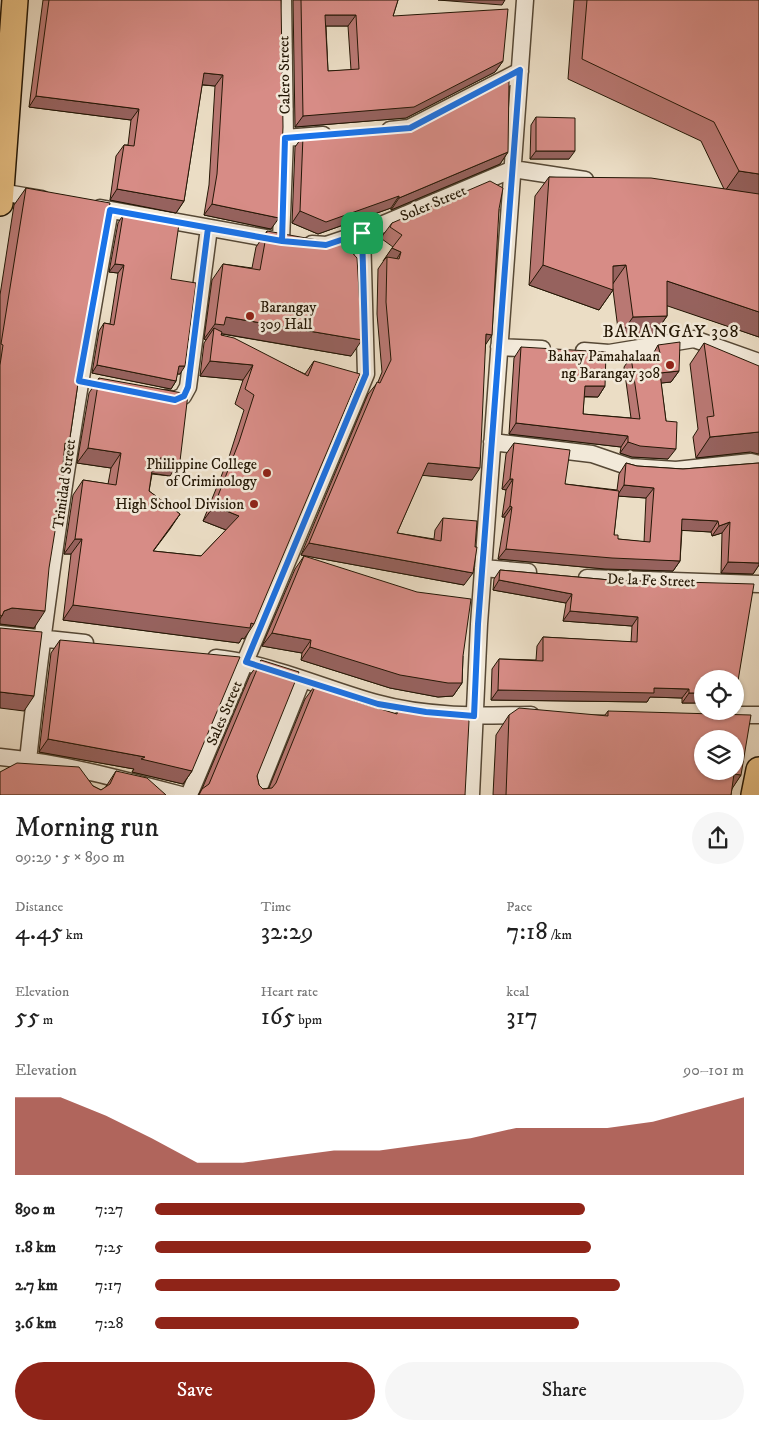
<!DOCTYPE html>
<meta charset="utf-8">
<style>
:root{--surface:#fff;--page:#f6f6f6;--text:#222;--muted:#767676;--accent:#8f2418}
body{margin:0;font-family:"IM FELL DW Pica",serif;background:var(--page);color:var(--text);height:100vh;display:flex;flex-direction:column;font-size:19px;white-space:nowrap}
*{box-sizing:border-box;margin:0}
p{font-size:16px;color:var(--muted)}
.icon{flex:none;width:28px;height:28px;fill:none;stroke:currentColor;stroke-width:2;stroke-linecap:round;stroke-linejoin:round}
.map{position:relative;height:795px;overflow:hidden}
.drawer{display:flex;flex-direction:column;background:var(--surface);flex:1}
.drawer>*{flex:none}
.buttons{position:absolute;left:694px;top:670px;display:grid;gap:10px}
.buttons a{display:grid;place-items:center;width:50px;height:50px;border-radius:50%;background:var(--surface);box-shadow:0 1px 4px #0004;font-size:25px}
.pin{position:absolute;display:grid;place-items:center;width:42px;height:42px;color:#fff;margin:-21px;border-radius:10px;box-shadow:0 2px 8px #0006}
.round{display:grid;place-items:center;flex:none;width:52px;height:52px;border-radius:26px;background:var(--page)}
.head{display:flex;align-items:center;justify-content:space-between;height:85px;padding:0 15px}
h1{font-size:28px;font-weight:600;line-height:38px}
.stats{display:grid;grid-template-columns:repeat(3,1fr);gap:8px;height:85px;padding:5px 15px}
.stats div{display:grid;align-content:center}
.stats b{font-size:25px;font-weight:600}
.stats small{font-size:14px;font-weight:400}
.stats p{font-size:14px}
.chart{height:140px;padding:10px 15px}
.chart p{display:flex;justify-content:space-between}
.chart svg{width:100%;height:90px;margin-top:5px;fill:var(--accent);opacity:.7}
.cta{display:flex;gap:10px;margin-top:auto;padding:10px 15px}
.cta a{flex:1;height:58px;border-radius:30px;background:var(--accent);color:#fff;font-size:20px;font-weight:600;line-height:58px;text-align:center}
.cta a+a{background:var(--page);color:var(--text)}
ul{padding:0 15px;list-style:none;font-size:16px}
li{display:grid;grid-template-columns:80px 60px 1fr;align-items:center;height:38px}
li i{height:12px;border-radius:6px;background:var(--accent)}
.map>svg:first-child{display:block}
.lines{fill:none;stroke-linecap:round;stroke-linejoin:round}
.street-casing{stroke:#564835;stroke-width:19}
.primary-casing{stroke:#241705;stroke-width:28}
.street{stroke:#f2e9d9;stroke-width:16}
.primary{stroke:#e6be82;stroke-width:25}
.wall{fill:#b97873;stroke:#241705;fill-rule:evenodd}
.shaded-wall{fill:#96625e;stroke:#241705}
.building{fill:#d78c86;stroke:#241705;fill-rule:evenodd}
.route-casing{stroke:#fff;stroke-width:10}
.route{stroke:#1a73e8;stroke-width:6}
.poi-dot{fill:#8f2418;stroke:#f2e9d9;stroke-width:2}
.labels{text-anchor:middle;stroke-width:5;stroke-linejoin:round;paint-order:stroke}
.street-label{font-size:15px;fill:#241705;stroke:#f2e9d9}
.poi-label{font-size:15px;fill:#241705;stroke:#f2e9d9;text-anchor:end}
.quarter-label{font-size:18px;letter-spacing:1px;fill:#241705;stroke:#f2e9d9}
</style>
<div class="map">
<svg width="759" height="795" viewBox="0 0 759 795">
<rect width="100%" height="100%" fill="#ebddc5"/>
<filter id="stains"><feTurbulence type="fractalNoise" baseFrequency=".004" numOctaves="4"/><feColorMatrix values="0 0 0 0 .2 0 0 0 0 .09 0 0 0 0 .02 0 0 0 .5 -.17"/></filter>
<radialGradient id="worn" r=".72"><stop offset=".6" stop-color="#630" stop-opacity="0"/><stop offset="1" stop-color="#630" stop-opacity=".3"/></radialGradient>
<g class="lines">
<g class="street-casing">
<path id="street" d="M390 130 409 128 520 71
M285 138 323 135
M513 169 585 180
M0 192 42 199
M100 208 283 241
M281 241 285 138 283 0
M312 244 326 245 362 233 513 169
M499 347 542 349
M584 351 609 353 694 339 759 362
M165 398 175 400 183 396 188 387 209 228
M492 442 592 454 630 467 676 470 751 462 759 464
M483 568 528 572
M587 578 759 584
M0 634 85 643
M216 658C271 664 323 688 376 703 426 717 480 716 531 715
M731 715H759
M0 757C62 763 121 779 181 795
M28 760C48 575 77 392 110 210
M189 795 366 374 362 233
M256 795 302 680
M471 795 479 624 525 0"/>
</g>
<g class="primary-casing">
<path id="primary" d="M0 203 15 0
M754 795 759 770"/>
</g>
<use href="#street" class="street"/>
<use href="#primary" class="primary"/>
</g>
<path class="wall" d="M43 0H281L271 229 204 215 209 185 215 86 202 85 184 201 176 213 110 200 116 156 124 145H128L131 120 29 107Z
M293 0H398L393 16 503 61 495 72 406 118 295 127ZM326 26H348L351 70 328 71Z
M574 0H759V337L667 305V316L653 336 619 337 613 290 599 310 529 285 535 196 549 177 724 189 701 141 568 79Z
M536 117 569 159H530L531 125Z
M303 136 508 152 500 164 391 210V208L318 234 292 223 295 147Z
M26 188 81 363 69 444 64 451 34 628 0 624V295L14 205Z
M499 209 472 480 422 475 397 533 434 539 435 530 443 518 464 585 301 555 368 394 378 382 382 372 377 314 378 269 393 247 382 239 383 235 392 223Z
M123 215 171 279 180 374H177L176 381 171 389 92 373 99 331 104 323 110 324 118 273 109 272 118 223Z
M267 231 351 356 222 334 221 335 305 374 314 361 244 639 242 638 239 643 63 620 71 554H64L73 495 83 480 108 484 111 468 77 463 89 393 99 378 170 476 152 474 149 491 180 514 153 551 201 556 226 530 203 521 229 457 244 410 235 404 243 380 200 376 204 343 206 340 204 339 212 280 223 264 252 268 256 247Z
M704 343 750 452 696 458 693 437 698 429 690 364Z
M658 345 679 371 671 382 661 383 666 421 668 459 632 457 620 453 621 447 509 434 514 358 521 347 605 386 598 397H584L583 414 631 418 624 367 631 357 653 354Z
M514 443 565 484 617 490 619 474 626 463 637 466 683 469 759 463V565L753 574 721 573 722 533 712 536 711 532 682 530 680 561 673 571 605 569 498 559 505 517H502L506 490 502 489 506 454ZM618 496 646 498 644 542 618 539 614 535Z
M304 556 463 656 462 683 453 696 438 697 390 688 301 660 302 653 262 646 295 569Z
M500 570 610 580 702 679V703H682V698L650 697 647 702 491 700 492 669 499 659 536 660 537 646 543 637 631 642 632 626 563 621 566 603 493 590 494 579Z
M60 640 192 771 183 784 132 772 134 769 39 752 51 653Z
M261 660 257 776 259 785 263 789 269 788 305 699 316 684 354 701 395 714 398 710 408 712 410 709 428 712 430 709 465 795H198L202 789 250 675Z
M608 711 741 775 732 788 731 795H493L496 735 509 715H605Z
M116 771 166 795H0L93 786 101 790 105 788Z"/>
<path class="shaded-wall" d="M438 0H505L502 5Z
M325 15H356L348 26H317Z
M503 61 495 72 406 118 295 127 303 116Z
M204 73 223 75 215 86 196 84Z
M36 96 139 109 131 120 29 107Z
M536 151H575L569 159H530Z
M508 152 500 164 391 210 399 198Z
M739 171 759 174V196L725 191Z
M117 189 184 201 176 213 110 200Z
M399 196 391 208 318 234 292 223 300 211Z
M212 204 279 218 271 229 204 215Z
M392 248 401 252 393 265 387 257 383 261Z
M115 264 124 265 118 273 109 272Z
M543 265 613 266 626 265 612 285 613 290 599 310 529 285Z
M667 281 759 312V337L653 301Z
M667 316 653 336 619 337 633 317Z
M226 317 362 340 351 356 218 333 214 328 206 340 204 339 215 324Z
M486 334 492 335 484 347Z
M210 361 253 365 243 380 200 376Z
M97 365 176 381 171 389 92 373Z
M179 366H185L180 374H173Z
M679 371 671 382 652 384 660 373Z
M585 386H605L598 397 577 396Z
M516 423 628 436 621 447 509 434Z
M759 432V454L750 452 696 458 710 437Z
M628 442 676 449 668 459 632 457 620 453Z
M65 443 69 444 58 461Z
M88 448 121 453 111 468 77 463Z
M154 457 180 461 170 476 144 472Z
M428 463 480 468 472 480 419 475Z
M510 479H513L506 490 502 489Z
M624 485 654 488 646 498 617 496Z
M214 506 239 516 229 531 203 521Z
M510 506 512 507 505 517H502Z
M180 514 170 529 142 566 153 551Z
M682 519 718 521 711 532 675 530Z
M730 522 722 533 712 536 719 526Z
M75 539H82L71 554H64Z
M309 543 473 573 464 585 301 555Z
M506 549 680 561 673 571 605 569 498 559Z
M728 562 759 563V565L753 574 721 573Z
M499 580 572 594 566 603 493 590Z
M73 605 251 623 254 624 244 639 242 638 239 643 63 620Z
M12 608 45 611 34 628 0 624V619L4 611Z
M570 611 638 617 632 626 563 621Z
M272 633 311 640 302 653 262 646Z
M310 647 462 683 453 696 438 697 390 688 301 660Z
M654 688 689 689 682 698 650 697 647 702 491 700 498 690Z
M0 692 34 696 24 711 0 708Z
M689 693H702V703H682Z
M48 739 145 757 192 771 183 784 132 772 134 769 39 752Z
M734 774 741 775 728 795Z"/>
<path class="building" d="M49 0H281L283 127 279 218 212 204 217 174 223 75 204 73 184 201 117 189 124 145 134 146 139 109 36 96Z
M301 0H398L393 16 508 9 503 61 414 107 303 116ZM325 15H356L359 69 328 71Z
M587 0H759V174L739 171 714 122 582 59Z
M509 81 508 152 399 198V196L326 222 300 211 303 136 418 126Z
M536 117 575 118V151H536Z
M549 177 651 178 759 194V312L667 281V316L633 317 626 265 613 266V290L543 265Z
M490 181 503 188 499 209 492 335 486 334 480 468 428 463 397 533 441 541 443 518 477 521 475 547H477L473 573 309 543 377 382 380 383 391 360 386 302 387 257 399 259 401 252 392 248 402 235 390 227 392 223Z
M26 188 110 203 81 363 69 444 65 443 62 476H64L49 568 45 611 12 608 4 611 2 616 0 615V365L3 345 1 344Z
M123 215 179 224 171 279 196 283 185 366H179L176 381 97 365 104 323 114 325 124 265 115 264Z
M267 231 345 245 357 258 362 340 226 317 224 325 215 324 223 264 260 270Z
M214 328 222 332 221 335 234 338 308 376 314 361 360 374 254 624 251 623 250 628 73 605 82 539H75L83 480 116 485 121 453 88 448 99 378 188 394 180 461 154 457 149 491 180 514 153 551 201 556 239 516 214 506 239 442 254 395 245 389 253 365 210 361Z
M680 342 679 371 660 373 666 421 677 422 676 449 640 446 628 442V436L516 423 521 347 606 352 605 386H585L583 414 640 419 631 357 660 353 658 345Z
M704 343 759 366V432L710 437 707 417 714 416Z
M514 443 570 450 565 484 619 491 614 535H618V539L650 542 654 488 624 485 626 463 637 466 683 469 759 463V563L728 562 730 522 719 526 718 521 682 519 680 561 612 558 506 549 512 507 510 506 513 479H510Z
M304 556 417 592 471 599 463 656 462 683H448L400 675 310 647 311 640 272 633Z
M500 570 610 580 754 584 736 693H735V679H702V693H689V689L654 688V693L498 690 499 659 543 661V637L637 642 638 617 570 611 572 594 499 580Z
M0 628 42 632 34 696 0 692Z
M60 640 240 657 192 771 141 759 145 757 48 739Z
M261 660 299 672 257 776 259 785 263 789 272 788 276 783 316 684 356 696 354 701 397 714 398 710 409 713 410 709 430 713V709L464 713 469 721 465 795H199L202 789 209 784Z
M519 708 608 716V711L751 715 741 775 734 774 731 795H506L509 715ZM702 739H735V771H702Z
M17 763 79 767 93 786 101 790 110 784 116 771 147 778 166 795H0V772Z"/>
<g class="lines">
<g class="route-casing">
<path id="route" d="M362 233 326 245 282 241 110 210 79 381 175 400 184 396 188 387 208 228 282 241 285 138 410 128 520 70 478 624 474 716 426 712 378 704 246 662 366 374 362 233"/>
</g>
<use href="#route" class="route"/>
</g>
<g class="poi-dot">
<circle cx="250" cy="316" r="5"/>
<circle cx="670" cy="365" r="5"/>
<circle cx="267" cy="473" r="5"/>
<circle cx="254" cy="504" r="5"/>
</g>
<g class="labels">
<g class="street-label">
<text transform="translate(284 75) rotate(-91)" y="5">Calero Street</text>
<text transform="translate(433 203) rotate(-23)" y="5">Soler Street</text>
<text transform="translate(64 484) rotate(-82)" y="5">Trinidad Street</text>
<text transform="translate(651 580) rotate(2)" y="5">De la Fe Street</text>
<text transform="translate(224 713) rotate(-67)" y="5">Sales Street</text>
</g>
<g class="poi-label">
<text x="260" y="312" text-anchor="start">Barangay<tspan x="260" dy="17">309 Hall</tspan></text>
<text x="660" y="361">Bahay Pamahalaan<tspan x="660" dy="17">ng Barangay 308</tspan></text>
<text x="257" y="469">Philippine College<tspan x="257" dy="17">of Criminology</tspan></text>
<text x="244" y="509">High School Division</text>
</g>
<g class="quarter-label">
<text x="671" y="337">BARANGAY 308</text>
</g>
</g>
<rect width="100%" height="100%" filter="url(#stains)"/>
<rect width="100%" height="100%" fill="url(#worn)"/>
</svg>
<div class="buttons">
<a><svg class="icon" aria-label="locate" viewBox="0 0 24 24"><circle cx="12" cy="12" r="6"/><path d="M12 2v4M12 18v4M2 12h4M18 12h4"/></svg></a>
<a><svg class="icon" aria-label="layers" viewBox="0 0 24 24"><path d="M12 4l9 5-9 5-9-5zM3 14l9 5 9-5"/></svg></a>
</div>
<div class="pin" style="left:362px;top:233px;background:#1e9e55"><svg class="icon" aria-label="arrive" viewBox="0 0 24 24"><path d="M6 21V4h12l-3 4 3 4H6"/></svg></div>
</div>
<section class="drawer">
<div class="head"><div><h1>Morning run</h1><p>09:29 · 5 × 890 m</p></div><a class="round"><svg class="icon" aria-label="share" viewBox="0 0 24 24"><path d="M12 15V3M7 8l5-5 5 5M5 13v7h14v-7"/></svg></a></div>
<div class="stats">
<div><p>Distance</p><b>4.45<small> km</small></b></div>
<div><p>Time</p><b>32:29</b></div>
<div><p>Pace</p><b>7:18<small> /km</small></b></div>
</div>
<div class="stats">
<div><p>Elevation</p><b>55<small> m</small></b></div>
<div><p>Heart rate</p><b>165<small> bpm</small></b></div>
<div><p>kcal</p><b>317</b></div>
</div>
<div class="chart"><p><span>Elevation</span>90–101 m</p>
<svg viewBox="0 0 160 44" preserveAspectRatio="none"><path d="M0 44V6L10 6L20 15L30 26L40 38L50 38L60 35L70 32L80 32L90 29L100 26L110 21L120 21L130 21L140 18L150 12L160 6V44z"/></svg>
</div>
<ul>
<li><b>890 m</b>7:27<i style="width:73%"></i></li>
<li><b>1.8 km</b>7:25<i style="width:74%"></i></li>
<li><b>2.7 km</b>7:17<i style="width:79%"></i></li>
<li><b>3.6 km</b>7:28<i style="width:72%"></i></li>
</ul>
<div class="cta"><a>Save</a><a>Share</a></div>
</section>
